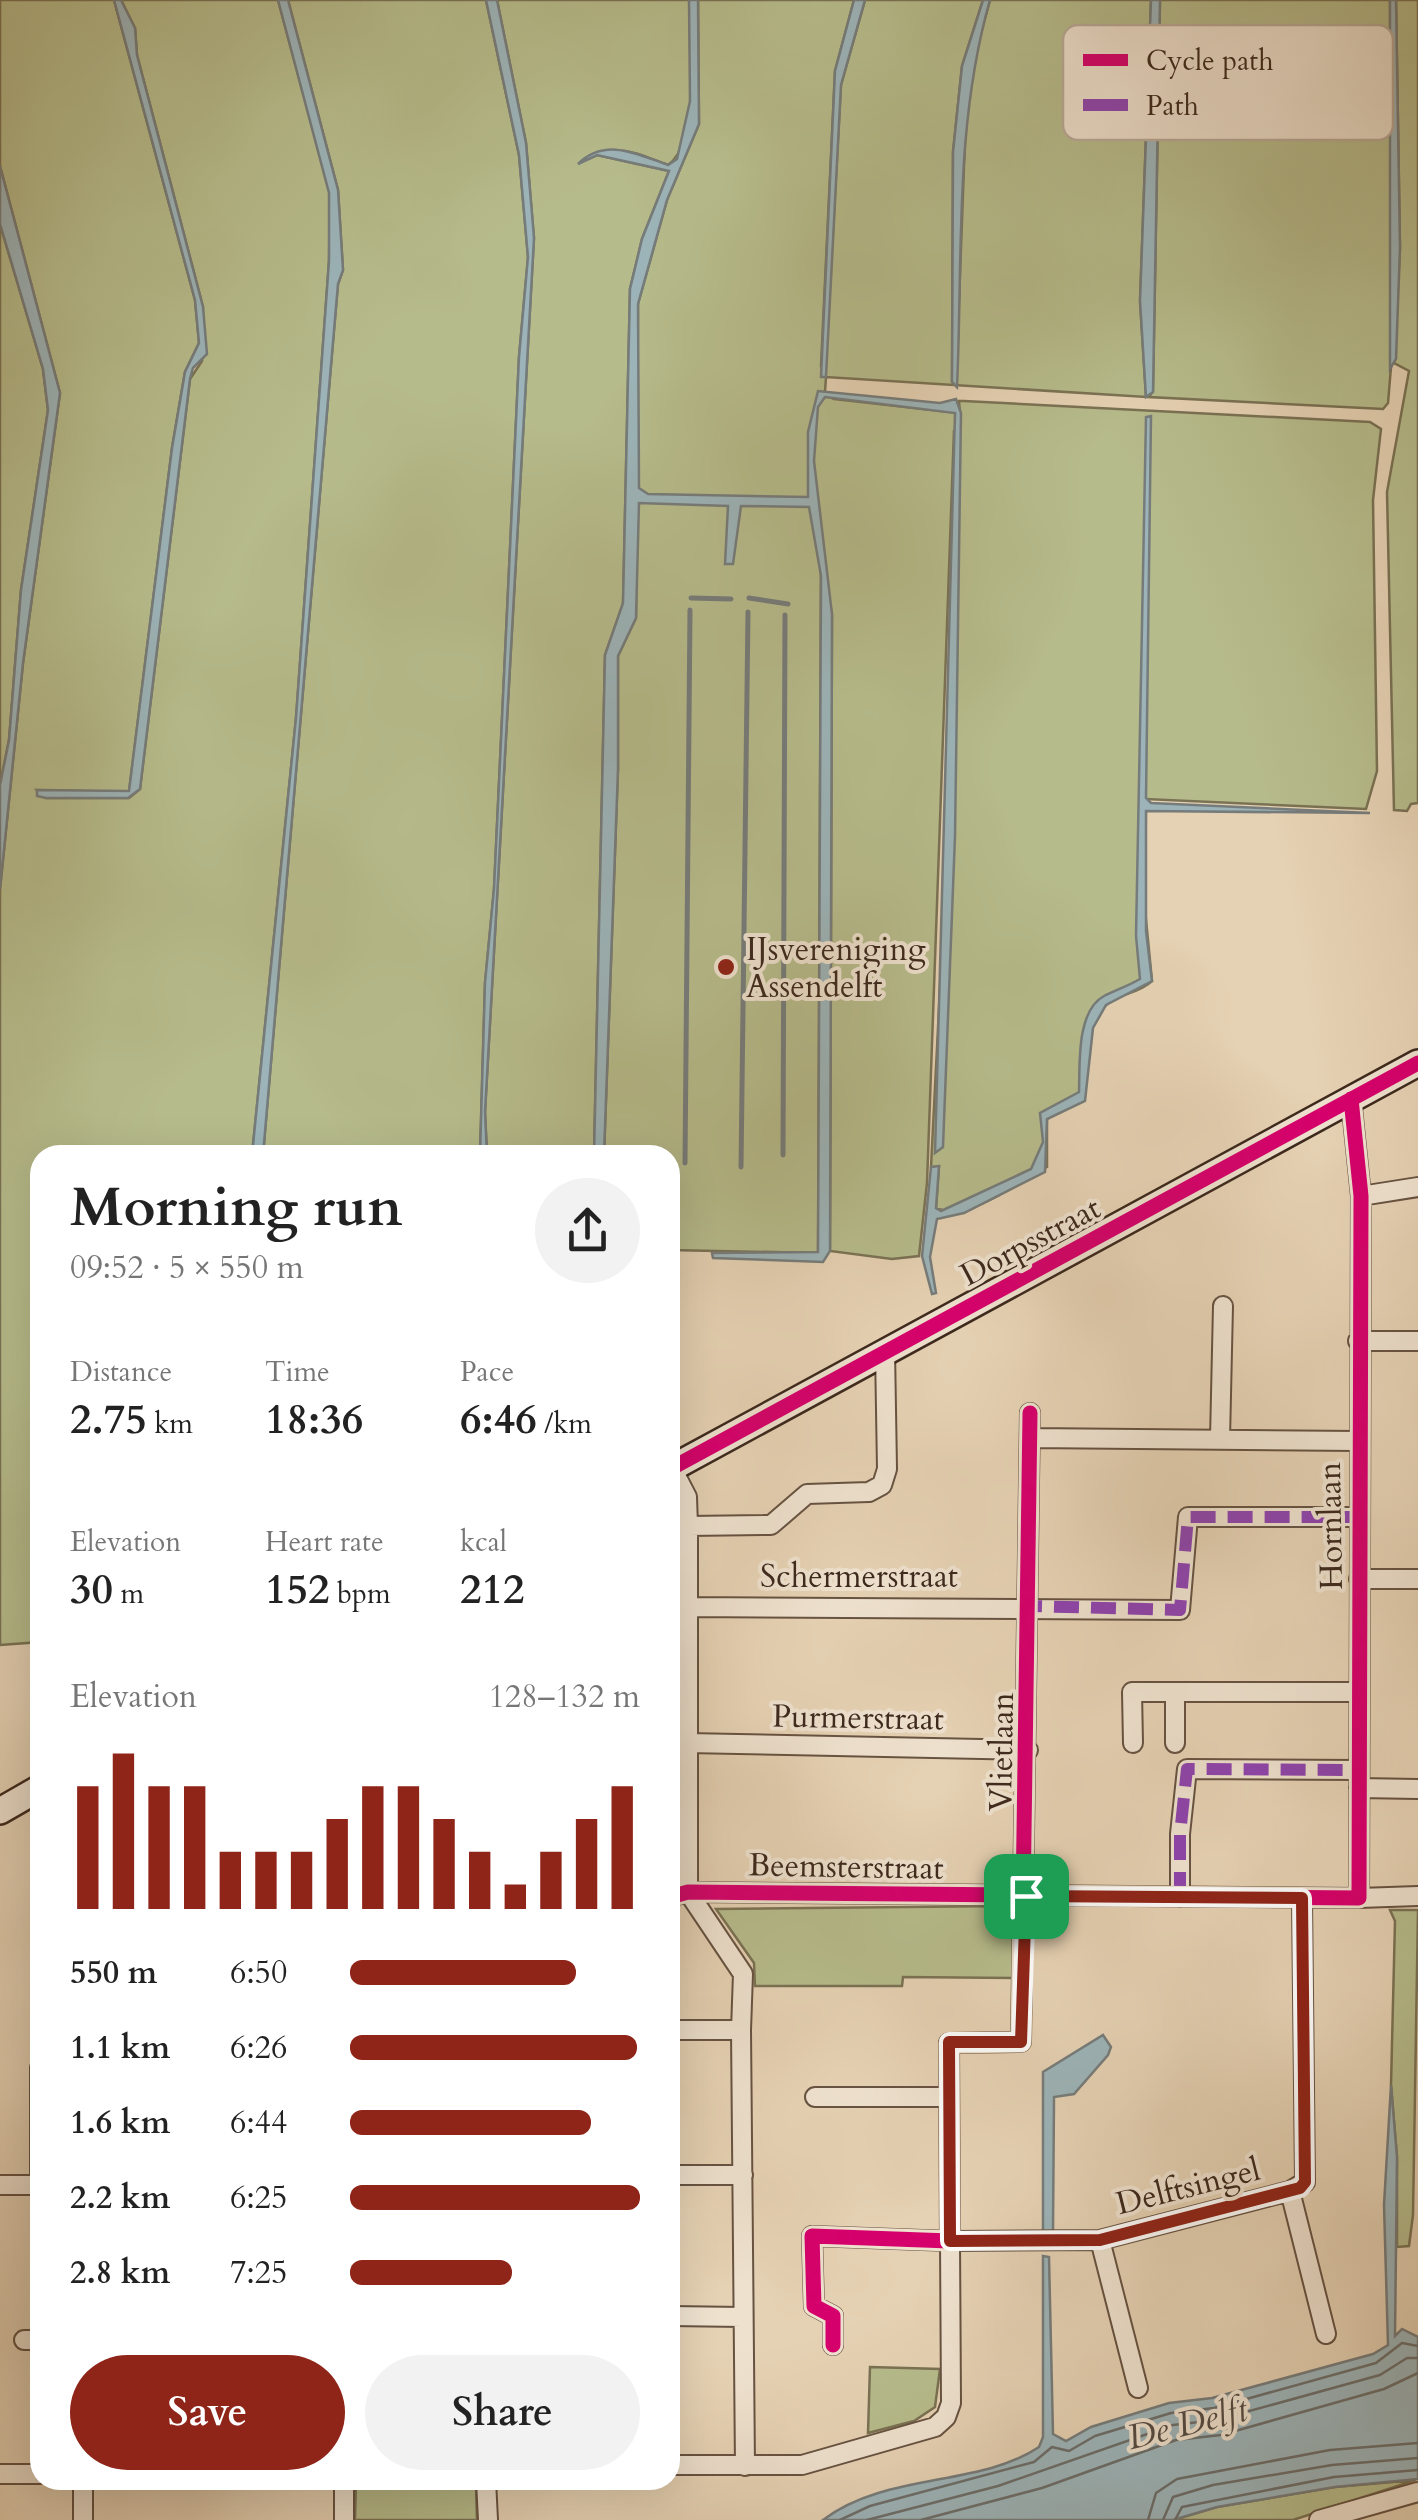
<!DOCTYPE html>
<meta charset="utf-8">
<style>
:root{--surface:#fff;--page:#f2f2f2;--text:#222;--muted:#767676;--accent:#8f2418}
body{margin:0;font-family:Cardo,serif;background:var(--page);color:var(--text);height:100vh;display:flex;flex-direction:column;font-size:38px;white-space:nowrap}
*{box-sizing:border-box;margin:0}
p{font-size:32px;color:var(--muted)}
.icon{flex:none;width:55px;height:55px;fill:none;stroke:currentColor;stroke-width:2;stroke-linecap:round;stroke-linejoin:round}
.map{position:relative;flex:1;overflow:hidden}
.sheet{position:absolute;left:30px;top:1145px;width:650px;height:1345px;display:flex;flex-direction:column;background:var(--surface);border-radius:30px;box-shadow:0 10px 40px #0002}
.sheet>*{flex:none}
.pin{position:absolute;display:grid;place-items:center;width:85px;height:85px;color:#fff;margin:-42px;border-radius:20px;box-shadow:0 5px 15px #0006}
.round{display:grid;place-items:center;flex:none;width:105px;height:105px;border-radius:52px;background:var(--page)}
.overview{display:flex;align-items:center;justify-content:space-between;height:170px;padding:0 40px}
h1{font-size:55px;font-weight:800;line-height:75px}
.stats{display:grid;grid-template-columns:repeat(3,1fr);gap:15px;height:170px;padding:10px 40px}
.stats div{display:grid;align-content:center}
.stats b{font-size:42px;font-weight:800}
.stats small{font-size:28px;font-weight:400}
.stats p{font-size:28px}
.chart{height:280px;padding:20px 40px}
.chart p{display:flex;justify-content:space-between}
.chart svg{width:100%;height:180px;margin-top:10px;stroke:var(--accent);stroke-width:6}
.button{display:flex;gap:20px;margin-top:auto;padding:20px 40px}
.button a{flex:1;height:115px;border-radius:60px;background:var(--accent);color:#fff;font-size:40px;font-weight:800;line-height:115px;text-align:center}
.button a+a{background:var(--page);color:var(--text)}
ul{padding:0 40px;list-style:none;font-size:32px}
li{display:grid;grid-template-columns:160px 120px 1fr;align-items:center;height:75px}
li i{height:25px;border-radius:12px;background:var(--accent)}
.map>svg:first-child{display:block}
.green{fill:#b6bb8b;stroke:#7a7254;stroke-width:2.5}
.water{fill:#9cb4b9;stroke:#767c7b;stroke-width:2.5}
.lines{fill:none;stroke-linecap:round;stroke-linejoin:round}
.shore{stroke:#6c6e6b;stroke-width:2.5}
.stream{stroke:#767c7b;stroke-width:5}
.street-casing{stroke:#675342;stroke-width:22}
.secondary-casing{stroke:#3d291d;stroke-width:30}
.street{stroke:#eee1ce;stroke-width:18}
.secondary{stroke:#eee1ce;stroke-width:25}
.quiet{stroke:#8e44ad;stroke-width:12;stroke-dasharray:25 12;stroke-linecap:butt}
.cycleway-casing{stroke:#eee1ce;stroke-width:21}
.cycleway{stroke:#d6006c;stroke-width:15}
.route-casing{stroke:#fff;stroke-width:20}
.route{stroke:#8f2418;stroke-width:12}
.poi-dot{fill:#8f2418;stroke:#eee1ce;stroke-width:4}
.labels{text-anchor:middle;stroke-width:8;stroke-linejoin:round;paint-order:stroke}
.poi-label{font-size:32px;fill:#3d291d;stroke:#eee1ce;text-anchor:start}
.street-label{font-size:32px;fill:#3d291d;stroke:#eee1ce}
.water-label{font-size:35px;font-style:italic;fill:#554c44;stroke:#eee1ce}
.key{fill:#eee1ce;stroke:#b9aa99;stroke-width:2.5}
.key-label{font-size:28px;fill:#3d291d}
</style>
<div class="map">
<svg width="1418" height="2520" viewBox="0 0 1418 2520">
<rect width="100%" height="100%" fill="#e5d1b3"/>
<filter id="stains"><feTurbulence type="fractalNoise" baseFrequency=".002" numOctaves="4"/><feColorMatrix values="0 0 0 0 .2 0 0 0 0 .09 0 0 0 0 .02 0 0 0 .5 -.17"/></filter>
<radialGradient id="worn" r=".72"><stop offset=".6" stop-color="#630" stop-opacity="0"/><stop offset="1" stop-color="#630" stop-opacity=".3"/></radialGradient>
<path class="green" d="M0 0H114L195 300 199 343 185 372 172 448 129 792 37 790 46 798H129L140 789 190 379 202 361 203 307 137 55 135 28 121 0H278L330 193 329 261 296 718 252 1155H40V1642L0 1645V889L23 663 60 393 0 166Z
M288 0H486L519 155 528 257 519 357 494 889 485 983 480 1155H263L338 284 343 270 338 190Z
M497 0H689C693 36 700 143 668 165 630 151 619 142 581 162L597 155 669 171 642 239 630 289 623 604 605 655 594 1155H487L485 1112 534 238 526 143Z
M698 0H854L835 71 821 366 825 377 841 85 865 0H983L962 66 953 152 952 382 956 386 966 110 973 62 990 0H1151L1140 301 1146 397 826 377 825 392H820L834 399 960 413 959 401H964L1370 422 1381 429 1373 500 1377 771 1366 809 1146 799 1145 909 1152 981C1139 993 1123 993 1110 1002 1082 1022 1087 1070 1084 1100L1047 1119V1167C1019 1182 967 1223 936 1208L939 1167H931L944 909 954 430 927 1183 919 1256 892 1259 830 1251 832 614 821 563 818 1253 670 1250V1155H604L618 769V656L636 618 638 304 667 200 699 124Z
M1160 0H1390L1391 367 1388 403 1383 409 1149 397 1153 391Z
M1396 0H1418V803L1411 804 1407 811 1394 810 1387 492 1409 371 1394 363 1400 248Z
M0 224 43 369 48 410 21 590 9 740 0 785Z
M1006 1906 1013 1911 1014 1978 903 1977 902 1986H755L754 1963 716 1909Z
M1390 1910H1418L1413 2215 1409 2246 1397 2247V2157L1391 2085 1395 1921Z
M870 2367 940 2369 935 2407 914 2421 868 2433Z
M468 2480 476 2486 477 2520H355L356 2482Z
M1416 2480 1293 2520H1173L1217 2507 1335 2487Z"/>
<path class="water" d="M114 0H121L135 28 137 55 203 307 207 354 193 368 190 379 140 789 128 798H46L37 796V790L129 791 172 448 185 372 199 343 195 300Z
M278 0H288L338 190 343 270 338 284 263 1155H252L296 718 329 261V193Z
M486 0H497L526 143 534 238 485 1112 487 1155H480L485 983 494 889 519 357 528 257 519 155Z
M689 0H698L699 124 667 200 638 304 639 488 648 494 808 497V432L818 391 940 403 956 399 961 413 955 836 943 1147 935 1153 955 413 825 397 818 407 814 461 832 614 830 1251 823 1262 713 1258 712 1253 818 1252 821 576 809 507 741 506 733 564H725L728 506 639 503 636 618 618 656V769L604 1155H594L605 655 623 603 630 289 642 239 669 171 597 155 578 164C605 137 637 154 668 165L677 159 690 101Z
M854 0H865L841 85 826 377H821L835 71Z
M983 0H990C954 126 963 257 957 387L952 382 953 152 962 66Z
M1151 0H1160L1153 392 1146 397 1140 301Z
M1390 0H1396L1400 248 1396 359 1390 369Z
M0 166 60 393 23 663 0 889V785L9 740 21 590 48 410 43 369 0 224Z
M1151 416 1146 798 1151 803 1370 813 1146 811V931L1152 981 1106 1005 1093 1028 1085 1101 1047 1119 1045 1172 964 1213 937 1219 930 1257 936 1293 932 1294 922 1256 931 1167 939 1166 936 1208 941 1211 1031 1169 1043 1142 1040 1113 1079 1092C1080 1065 1076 1011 1104 996 1116 990 1128 986 1140 979L1136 936 1146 417Z
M1103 2035 1111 2047 1108 2055 1074 2094 1054 2097 1053 2232 1043 2233V2072Z
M1391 2085 1397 2157 1395 2336 1402 2329 1418 2337V2479L1335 2487 1217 2507 1173 2520H823C886 2472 980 2487 1039 2447L1043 2437V2256L1049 2257 1053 2434 1066 2441 1091 2427 1169 2403 1212 2398 1373 2354 1388 2345 1384 2205Z"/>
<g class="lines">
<path class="shore" d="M840 2520 870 2506 1034 2462 1052 2447 1069 2451 1095 2436 1171 2413 1214 2408 1376 2363 1402 2343 1418 2346
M867 2520 998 2486 1173 2425 1217 2420 1380 2375 1407 2358H1418
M921 2520 1042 2488 1176 2440 1221 2435 1384 2389 1418 2373
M1148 2520 1156 2493 1177 2479 1330 2450 1418 2443
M1163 2520 1173 2497 1213 2485 1332 2465 1418 2458
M1175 2520 1182 2507 1334 2477 1418 2470"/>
<path class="stream" d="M691 598 731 599
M749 598 788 604
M783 1155 785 615
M685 1163 690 610
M741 1167 748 612"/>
<g class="street-casing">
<path id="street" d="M1361 1196 1418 1187
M1358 1341H1418
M1030 1438 1357 1441
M1220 1439 1223 1306
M672 1468 687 1497 688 1526V1892L743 1974 741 2030 745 2466
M688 1526 771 1525 807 1494 869 1492 882 1485 887 1469 885 1350
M1359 1579H1418
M688 1607 1180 1610 1188 1517H1357
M1175 1692V1743
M687 1743 1028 1750
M1133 1743 1132 1692H1357
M1359 1788 1418 1789
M670 1897 688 1892 1359 1898 1361 1196 1351 1099
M1180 1897V1834L1187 1769 1359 1770
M1302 1898 1305 2182 1290 2191 1326 2334
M1359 1898 1418 1896
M670 2030H741
M40 2068V2175
M815 2097H949
M670 2175H743
M0 2185H40
M1100 2240 1138 2388
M670 2316 742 2317
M24 2340H40
M833 2345V2316L814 2306 812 2236 950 2241 949 2043 1021 2042 1030 1413
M670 2465H802L935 2427 946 2417 951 2403 950 2241 1100 2240 1290 2191
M0 2474H40
M83 2480V2520
M344 2480V2520
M486 2480 488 2520
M1319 2520 1418 2492"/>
</g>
<g class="secondary-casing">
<path id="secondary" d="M670 1469 1418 1063
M0 1811 40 1788"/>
</g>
<use href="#street" class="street"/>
<use href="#secondary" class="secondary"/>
<path class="quiet" d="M1030 1593V1606L1180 1610 1188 1517H1357
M1180 1897V1834L1187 1769 1359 1770"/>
<g class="cycleway-casing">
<path id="cycleway" d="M670 1469 1418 1063
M670 1897 688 1892 1359 1898 1361 1196 1351 1099
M833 2345V2316L814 2306 812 2236 950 2241 949 2043 1021 2042 1030 1413"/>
</g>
<use href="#cycleway" class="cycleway"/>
</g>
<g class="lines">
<g class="route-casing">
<path id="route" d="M1026 1896 1302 1898 1305 2182 1300 2188 1100 2240 950 2241 949 2042H1021Z"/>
</g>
<use href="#route" class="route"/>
</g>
<circle class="poi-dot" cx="726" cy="967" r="10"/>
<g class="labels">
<g class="poi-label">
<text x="746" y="960">IJsvereniging<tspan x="746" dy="37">Assendelft</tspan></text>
</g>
<g class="street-label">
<text transform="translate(1030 1241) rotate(-28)" y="11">Dorpsstraat</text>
<text transform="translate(1330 1526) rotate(-91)" y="11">Hornlaan</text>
<text x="859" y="1587">Schermerstraat</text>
<text transform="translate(858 1717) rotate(1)" y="11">Purmerstraat</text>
<text transform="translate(1001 1752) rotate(-89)" y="11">Vlietlaan</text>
<text transform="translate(846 1866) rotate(1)" y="11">Beemsterstraat</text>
<text transform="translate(1188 2186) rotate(-14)" y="11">Delftsingel</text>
</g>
<g class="water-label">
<text transform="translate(1187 2423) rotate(-14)" y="12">De Delft</text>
</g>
</g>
<rect x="1063" y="25" width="330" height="115" rx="15" class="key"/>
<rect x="1083" y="54" width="45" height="12" fill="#d6006c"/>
<rect x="1083" y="99" width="45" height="12" fill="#8e44ad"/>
<g class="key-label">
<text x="1146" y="70">Cycle path</text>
<text x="1146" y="115">Path</text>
</g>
<rect width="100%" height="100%" filter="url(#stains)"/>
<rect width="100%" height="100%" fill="url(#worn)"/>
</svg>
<div class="pin" style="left:1026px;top:1896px;background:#1e9e55"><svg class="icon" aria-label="arrive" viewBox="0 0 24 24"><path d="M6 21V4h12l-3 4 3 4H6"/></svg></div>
<section class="sheet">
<div class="overview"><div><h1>Morning run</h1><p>09:52 · 5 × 550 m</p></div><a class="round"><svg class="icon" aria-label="share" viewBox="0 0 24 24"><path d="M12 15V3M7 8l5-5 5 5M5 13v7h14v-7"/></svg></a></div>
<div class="stats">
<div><p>Distance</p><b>2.75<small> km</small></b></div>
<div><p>Time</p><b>18:36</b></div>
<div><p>Pace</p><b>6:46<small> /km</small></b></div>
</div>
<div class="stats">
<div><p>Elevation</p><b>30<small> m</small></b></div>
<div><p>Heart rate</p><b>152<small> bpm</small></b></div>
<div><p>kcal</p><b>212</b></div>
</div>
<div class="chart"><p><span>Elevation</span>128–132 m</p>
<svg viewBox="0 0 160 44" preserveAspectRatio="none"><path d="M5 44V14M15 44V6M25 44V14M35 44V14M45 44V30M55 44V30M65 44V30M75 44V22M85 44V14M95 44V14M105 44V22M115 44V30M125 44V38M135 44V30M145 44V22M155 44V14"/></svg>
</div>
<ul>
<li><b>550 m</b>6:50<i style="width:78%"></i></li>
<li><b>1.1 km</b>6:26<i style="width:99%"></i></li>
<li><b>1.6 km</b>6:44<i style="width:83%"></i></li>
<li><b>2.2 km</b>6:25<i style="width:100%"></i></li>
<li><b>2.8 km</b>7:25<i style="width:56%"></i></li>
</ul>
<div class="button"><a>Save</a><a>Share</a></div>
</section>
</div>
